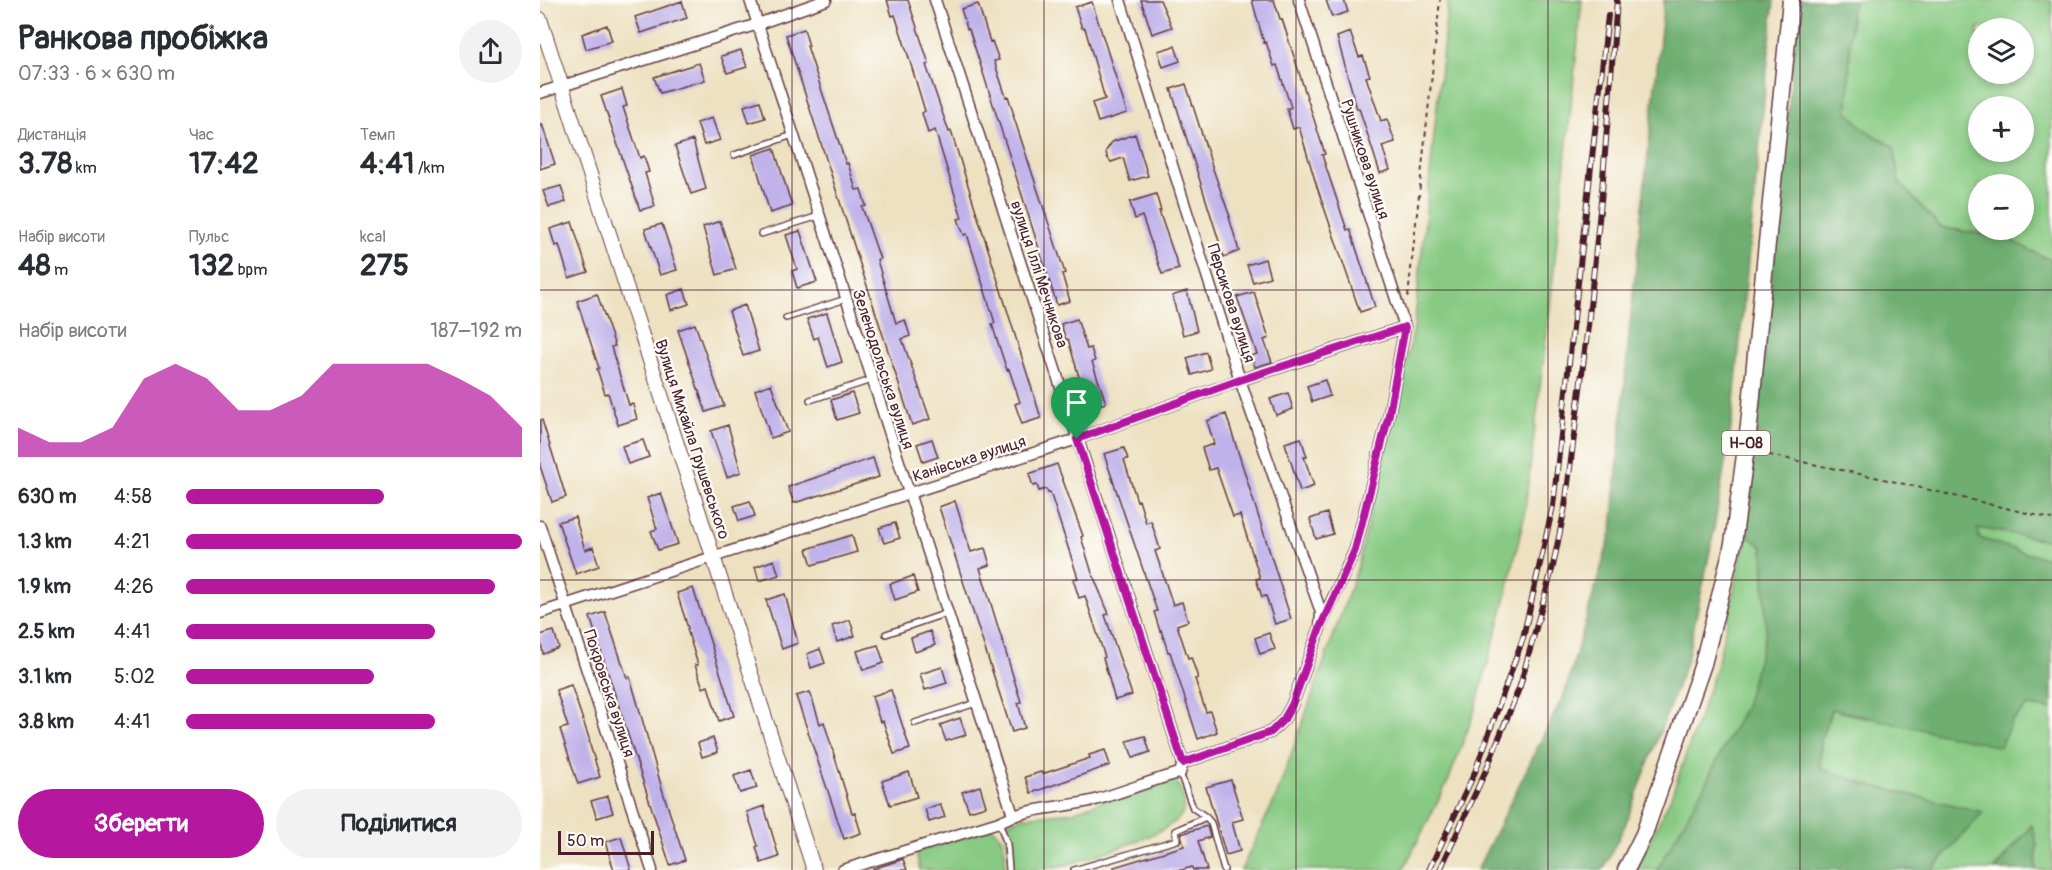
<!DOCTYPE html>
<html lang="uk">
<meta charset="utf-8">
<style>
:root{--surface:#fff;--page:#f2f2f3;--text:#2b2b33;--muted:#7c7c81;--accent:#b5179e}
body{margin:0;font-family:Pangolin,sans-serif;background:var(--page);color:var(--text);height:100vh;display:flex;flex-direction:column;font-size:22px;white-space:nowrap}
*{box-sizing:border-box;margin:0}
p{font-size:20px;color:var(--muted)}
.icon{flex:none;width:33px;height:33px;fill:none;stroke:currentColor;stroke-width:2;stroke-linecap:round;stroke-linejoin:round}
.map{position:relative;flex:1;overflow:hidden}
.panel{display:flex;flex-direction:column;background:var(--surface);width:540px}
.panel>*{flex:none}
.tools{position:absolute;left:1428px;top:18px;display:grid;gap:12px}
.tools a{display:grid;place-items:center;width:66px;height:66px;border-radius:50%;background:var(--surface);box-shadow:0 3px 9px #0003;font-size:30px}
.scale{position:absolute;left:18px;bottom:15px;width:96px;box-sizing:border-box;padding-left:6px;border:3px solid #4a1f2b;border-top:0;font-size:16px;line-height:21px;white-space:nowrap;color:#4a1f2b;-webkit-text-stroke:4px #fdfcf7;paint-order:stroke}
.pin{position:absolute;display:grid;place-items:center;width:51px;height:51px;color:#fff;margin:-62px -26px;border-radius:50% 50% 50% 0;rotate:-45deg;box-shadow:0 0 6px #0007}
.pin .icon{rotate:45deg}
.round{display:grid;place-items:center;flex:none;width:63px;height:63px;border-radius:32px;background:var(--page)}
.head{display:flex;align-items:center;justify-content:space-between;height:102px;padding:0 18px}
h1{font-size:33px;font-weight:800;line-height:45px}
.figures{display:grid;grid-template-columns:repeat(3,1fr);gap:9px;height:102px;padding:6px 18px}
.figures div{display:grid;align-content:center}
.figures b{font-size:30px;font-weight:800}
.figures small{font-size:16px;font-weight:400}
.figures p{font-size:16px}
.chart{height:168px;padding:12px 18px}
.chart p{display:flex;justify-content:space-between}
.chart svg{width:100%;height:108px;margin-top:6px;fill:var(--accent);opacity:.7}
.button{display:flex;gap:12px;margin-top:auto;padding:12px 18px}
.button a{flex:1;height:69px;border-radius:36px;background:var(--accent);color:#fff;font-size:24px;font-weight:800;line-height:69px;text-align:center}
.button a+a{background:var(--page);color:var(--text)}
ul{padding:0 18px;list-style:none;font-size:20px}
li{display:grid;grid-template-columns:96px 72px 1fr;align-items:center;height:45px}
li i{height:15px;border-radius:8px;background:var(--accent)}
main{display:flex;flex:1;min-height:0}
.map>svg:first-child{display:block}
.green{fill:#88ca83;stroke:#697457;stroke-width:1.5;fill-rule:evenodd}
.forest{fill:#6eae71;stroke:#5c664e;stroke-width:1.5}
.building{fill:#bfb1ea}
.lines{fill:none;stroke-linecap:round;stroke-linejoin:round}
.service-casing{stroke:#623c42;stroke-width:8}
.minor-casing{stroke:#623c42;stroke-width:13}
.tertiary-casing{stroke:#623c42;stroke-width:16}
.primary-casing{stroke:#623c42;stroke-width:19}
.path{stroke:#623c42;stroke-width:2;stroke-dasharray:4.5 4.5;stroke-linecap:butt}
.service{stroke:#fff;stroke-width:5}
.minor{stroke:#fff;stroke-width:10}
.tertiary{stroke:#fff;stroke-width:14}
.primary{stroke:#fff;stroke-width:16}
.rail-casing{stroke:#4a1f2b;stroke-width:6}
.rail{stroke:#fdfcf7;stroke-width:4;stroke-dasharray:11;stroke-linecap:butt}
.route-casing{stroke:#fff;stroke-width:12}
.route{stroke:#b5179e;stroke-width:8}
.grid{fill:none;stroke:#4a1f2b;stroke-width:1.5;stroke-opacity:0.55}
.labels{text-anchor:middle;stroke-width:4.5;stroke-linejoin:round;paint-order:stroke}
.shield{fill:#fdfcf7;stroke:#806168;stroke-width:1.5}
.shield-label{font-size:15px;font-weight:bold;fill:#4a1f2b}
.street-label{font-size:16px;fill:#4a1f2b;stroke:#fdfcf7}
</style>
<main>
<section class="panel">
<div class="head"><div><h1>Ранкова пробіжка</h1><p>07:33 · 6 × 630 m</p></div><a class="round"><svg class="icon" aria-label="share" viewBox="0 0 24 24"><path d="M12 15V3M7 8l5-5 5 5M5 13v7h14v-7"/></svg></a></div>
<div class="figures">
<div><p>Дистанція</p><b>3.78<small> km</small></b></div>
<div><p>Час</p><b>17:42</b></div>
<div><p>Темп</p><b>4:41<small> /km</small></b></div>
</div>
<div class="figures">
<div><p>Набір висоти</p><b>48<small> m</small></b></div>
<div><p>Пульс</p><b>132<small> bpm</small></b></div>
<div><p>kcal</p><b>275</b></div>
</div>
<div class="chart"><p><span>Набір висоти</span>187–192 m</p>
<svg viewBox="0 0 160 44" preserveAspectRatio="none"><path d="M0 44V32L10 38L20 38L30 32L40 12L50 6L60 12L70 25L80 25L90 19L100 6L110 6L120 6L130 6L140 12L150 19L160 32V44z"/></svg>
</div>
<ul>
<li><b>630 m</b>4:58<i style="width:59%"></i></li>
<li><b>1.3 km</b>4:21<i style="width:100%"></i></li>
<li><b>1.9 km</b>4:26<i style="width:92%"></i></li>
<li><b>2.5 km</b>4:41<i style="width:74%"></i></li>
<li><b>3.1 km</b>5:02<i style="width:56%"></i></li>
<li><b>3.8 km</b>4:41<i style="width:74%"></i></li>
</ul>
<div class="button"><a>Зберегти</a><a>Поділитися</a></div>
</section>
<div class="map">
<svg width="1512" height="870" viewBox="0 0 1512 870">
<rect width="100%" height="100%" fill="#fdfcf7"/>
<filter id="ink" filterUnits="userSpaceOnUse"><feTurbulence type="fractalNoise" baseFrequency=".0167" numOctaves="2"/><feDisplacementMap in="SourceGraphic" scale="12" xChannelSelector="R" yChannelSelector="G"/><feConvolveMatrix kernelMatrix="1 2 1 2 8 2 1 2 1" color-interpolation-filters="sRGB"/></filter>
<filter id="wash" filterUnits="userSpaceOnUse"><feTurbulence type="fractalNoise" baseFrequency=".008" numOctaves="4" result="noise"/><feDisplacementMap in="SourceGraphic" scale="24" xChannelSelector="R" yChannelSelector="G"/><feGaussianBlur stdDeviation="1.35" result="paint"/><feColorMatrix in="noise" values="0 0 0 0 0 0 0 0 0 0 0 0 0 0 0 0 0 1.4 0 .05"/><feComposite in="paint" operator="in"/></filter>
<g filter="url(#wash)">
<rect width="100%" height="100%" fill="#ede1c1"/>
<path class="green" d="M908 0H1042L1010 306 984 517 965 600 935 710 909 779 863 870H701L736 797 817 569 874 329Z
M1315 0H1512V261L1468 239 1400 227 1359 182 1354 147 1325 130 1308 112 1311 12ZM1438 28H1484V74H1438ZM1438 106H1484V152H1438ZM1438 184H1484V230H1438Z
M1438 528 1512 541V559L1486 553 1439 538Z
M1206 535 1223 547 1226 633 1205 706 1162 790 1117 870H1096L1131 797 1177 666Z
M1488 706 1512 709V870H1496L1497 844 1492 825 1453 870H1392L1442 812 1325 784 1279 768 1281 740 1292 709 1323 718 1472 721Z
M633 780C643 787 648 807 640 817 624 836 525 868 499 870 489 870 480 868 472 869L465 829 466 823 482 817 533 812 605 785Z
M452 828C465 835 467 857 464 870H380L376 852Z"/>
<path class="forest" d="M1124 0H1234L1192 421 1172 541 1147 660 1085 825 1063 870H937L1025 692 1072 530 1089 334Z
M1259 0H1315L1311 12 1308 112 1325 130 1354 147 1359 182 1400 227 1468 239 1512 261V541L1438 528 1439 538 1486 553 1512 559V709L1488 706 1472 721 1460 747 1291 709 1281 740 1280 768 1325 784 1443 812 1392 870H1117L1162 790 1205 706 1226 633 1223 547 1206 535Z
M1492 825 1497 844 1496 870H1455Z"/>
<g id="blocks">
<path class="building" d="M347 0H368L389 64 386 65 409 132 411 131 501 418 482 424 475 404 480 402 469 369 467 370 458 343 452 324 455 323 427 234 424 235 418 219 422 218 395 130 388 133 382 113 385 111 368 55 355 15 352 16Z
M601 0H620L632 27 612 34Z
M712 0H734L740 19H742L785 154 782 155 807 230 810 229 835 307 820 312 777 187 759 127 753 129 747 109 751 107 737 65 734 66 726 42 724 43Z
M786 0H804L808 12 792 17Z
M142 1 147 18 101 33 95 17Z
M552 2 587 113 558 122 552 103 565 99 545 28H542L535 7Z
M438 4 450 42 452 41 459 60 454 61 466 97 468 96 474 115H473L525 273 522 274 530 301 517 305 429 29H427L421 9Z
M67 25 72 41 46 49 42 34Z
M264 29 269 46H267L306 164 308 163 316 190 321 189 326 206 322 207 340 259 337 260 356 323 365 320 370 336 362 339 390 419 372 425 246 35Z
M810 32 819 57 823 56 830 76 826 77 841 121 847 119 855 142 842 146 850 170 840 173 819 108 817 109 797 37Z
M635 46 640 61 623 67 618 51Z
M201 50 207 67 187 73 181 56Z
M159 63 165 80 120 93 114 77Z
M646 84 673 169 690 217H689L699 251 684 257 631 89Z
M82 89 87 106 83 107 100 158 104 156 109 172 105 173 115 206 100 210 61 96Z
M220 101 225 118 209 123 204 106Z
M172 118 180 140 164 145 157 123Z
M0 124H2L15 164 0 169Z
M595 134 608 176 590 181 583 158 571 162 567 157 566 151 572 142Z
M153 140 166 189 151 194 135 146Z
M234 148 252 206 230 213 213 155Z
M21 186 26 202 9 207 3 191Z
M616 194 621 211H619L639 269 622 274 602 216 595 219 590 202Z
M180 221 196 269 177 275 163 227Z
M32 222 48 272 29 278 19 245 15 246 10 229Z
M122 224 137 270 120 275 105 229Z
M260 231 277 282 257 288 252 271 257 269 246 235Z
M725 259 730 277 713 282 707 265Z
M144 289 149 304 131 310 127 295Z
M647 291 657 331 643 335 632 296Z
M714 292 729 338 724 340 732 362 715 367 711 356 717 354 697 297Z
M57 294 75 346 71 347 89 405 93 404 97 419 78 425 68 393 65 394 57 369 59 368 37 301Z
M205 305 219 351 203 356 189 311Z
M287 313 302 362 288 367 278 337 274 339 267 319Z
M537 319 547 349 551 348 555 361 552 362 566 403 548 408 528 339 526 340 521 324Z
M155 324 184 406 166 412 138 330Z
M666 352 671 369 652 375 647 358Z
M785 380 790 396 772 402 767 386Z
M231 384 248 432 231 438 215 390Z
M312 393 319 413 297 420 291 400Z
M748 393 753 409 736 415 730 399Z
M686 414 751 619 735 624 726 596 722 597 716 579 720 578 700 515 693 517 676 468 669 470 662 448 674 444 667 421Z
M0 420H2L26 497 12 502 0 466Z
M188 425 201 472 187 477 171 431Z
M761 438 767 457H764L774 486 760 491 745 443Z
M392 439 398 457 383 462 377 444Z
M103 440 109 457 88 464 82 446Z
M584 448 588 459 584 460 597 501 599 500 606 523 611 521 620 549 615 551 633 605 642 602 648 621 637 625 648 658 651 657 658 678 655 679 666 712 670 711 677 732 658 739 630 652H628L621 630 620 631 614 612 617 611 564 454Z
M333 458 339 477 254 503 248 487Z
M517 464 543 536 541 537 552 573 569 614 565 615 592 695 575 700 563 658 565 657 545 596 539 598 533 579 538 578 510 492 508 493 506 489 499 491 497 485 493 486 489 474Z
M121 493 138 544 118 550 111 531 117 529 107 498Z
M210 501 215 516 199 521 194 506Z
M415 501 431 552 445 548 450 565 440 568 481 702 478 703 485 728 472 732 399 507Z
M787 513 793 534 776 539 770 519Z
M35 517 45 550 53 547 59 566 36 574 18 522Z
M355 523 360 538 344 543 339 528Z
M312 535 317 552 272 565 267 549Z
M234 560 239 575 219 581 215 567Z
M373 576 378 592 355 600 350 584Z
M153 588 194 716 179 721 168 686 163 688 155 665H158L147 629 148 628 137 593Z
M245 594 258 643 242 649 226 600Z
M65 612 87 678 90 677 123 792 145 860 130 865 50 617Z
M310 620 315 636 297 642 292 626Z
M14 631 19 648 3 654 0 635Z
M390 631 395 645 375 652 371 638Z
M729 633 735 649 720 654 715 638Z
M338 645 344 663 323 670 317 651Z
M280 649 285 663 271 668 267 654Z
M402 667 407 683 385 690 380 674Z
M31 685 50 741 49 742 60 777 38 784 20 729 28 727 16 690Z
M351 690 370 749 354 754 343 721 340 722 332 696Z
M270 692 280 724 284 722 312 813H315L321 833 304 839 256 696Z
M420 718 426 735 406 741 400 725Z
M605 736 610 752 593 758 587 741Z
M173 738 178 752 162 757 158 743Z
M565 750 570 765 491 793 485 777 501 772 502 774 550 758 549 755Z
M211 770 217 788 200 793 194 776Z
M369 772 377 797 350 805 342 781Z
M691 780 703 819 692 822 700 851 686 855 666 787Z
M440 786 446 806 429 811 422 792Z
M68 796 73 813 57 818 51 801Z
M400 804 405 817 389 822 385 809Z
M224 806 239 857 221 863 216 847 218 846 207 812Z
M667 826 670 837 658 841 667 870H653L652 867 642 870H574V867L644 846 641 834Z
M81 837 91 870H74L65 842Z
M363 859 367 870H333V869Z"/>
</g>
</g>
<g filter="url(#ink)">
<use href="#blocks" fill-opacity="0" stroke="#623c42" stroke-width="1.5"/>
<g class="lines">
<g class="service-casing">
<path id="service" d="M194 155 253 135
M221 234 279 216
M246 318 306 299
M270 400 331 380
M346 634 407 613
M375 723 436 703
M640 773 653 808 666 817 671 823 684 870
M459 822 467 844 469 870
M534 870 637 840 635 831 666 817"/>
</g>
<g class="minor-casing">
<path id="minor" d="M210 0 473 815
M395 0 643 763
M759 0 865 327 849 414 815 550 782 622
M0 93 218 24 286 0
M0 526 112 870
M0 613 537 439 700 380 865 327
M303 870 459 822C489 807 523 808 555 800 584 792 611 780 640 773L643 763 731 732 744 719 752 705 780 628 781 612 700 380 580 0"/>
</g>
<g class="tertiary-casing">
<path id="tertiary" d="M0 19 274 870"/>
</g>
<g class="primary-casing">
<path id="primary" d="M1086 870 1104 834 1163 664 1193 544 1209 425 1251 0"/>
</g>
<path class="path" d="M868 297 900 0
M1220 453 1339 478 1512 519"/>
<use href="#service" class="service"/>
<use href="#minor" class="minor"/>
<use href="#tertiary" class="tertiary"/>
<use href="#primary" class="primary"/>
<g class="rail-casing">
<path id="rail" d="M889 870 935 772 983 638 1013 506 1068 15
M900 870 946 770 980 686 1013 566 1025 507 1048 326 1062 191 1077 0"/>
</g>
<use href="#rail" class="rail"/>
</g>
</g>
<g class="lines" filter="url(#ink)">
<g class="route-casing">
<path id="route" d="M865 327 849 414 815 550 780 628 752 705 744 719 731 732 643 763 537 439 700 380Z"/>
</g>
<use href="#route" class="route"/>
</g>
<path class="grid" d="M252 0V870M504 0V870M756 0V870M1008 0V870M1260 0V870M0 290H1512M0 580H1512"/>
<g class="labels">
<rect class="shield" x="1182" y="431" width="48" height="24" rx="4.5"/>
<g class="shield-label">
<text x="1206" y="448">Н-08</text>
</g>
<g class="street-label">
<text transform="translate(826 159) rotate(72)" y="6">Рушникова вулиця</text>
<text transform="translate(500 274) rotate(72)" y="6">вулиця Іллі Мечникова</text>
<text transform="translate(692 303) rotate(72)" y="6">Персикова вулиця</text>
<text transform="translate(344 369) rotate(72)" y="6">Зеленодольська вулиця</text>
<text transform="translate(153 439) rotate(72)" y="6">Вулиця Михайла Грушевського</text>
<text transform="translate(429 458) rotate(-18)" y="6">Канівська вулиця</text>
<text transform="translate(70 693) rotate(72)" y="6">Покровська вулиця</text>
</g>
</g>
</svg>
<div class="tools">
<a><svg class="icon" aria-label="layers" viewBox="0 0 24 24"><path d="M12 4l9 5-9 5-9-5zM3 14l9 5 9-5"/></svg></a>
<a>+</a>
<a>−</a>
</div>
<div class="scale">50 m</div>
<div class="pin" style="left:537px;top:439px;background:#1e9e55"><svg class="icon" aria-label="arrive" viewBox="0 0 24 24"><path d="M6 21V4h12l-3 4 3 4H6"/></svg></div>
</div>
</main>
